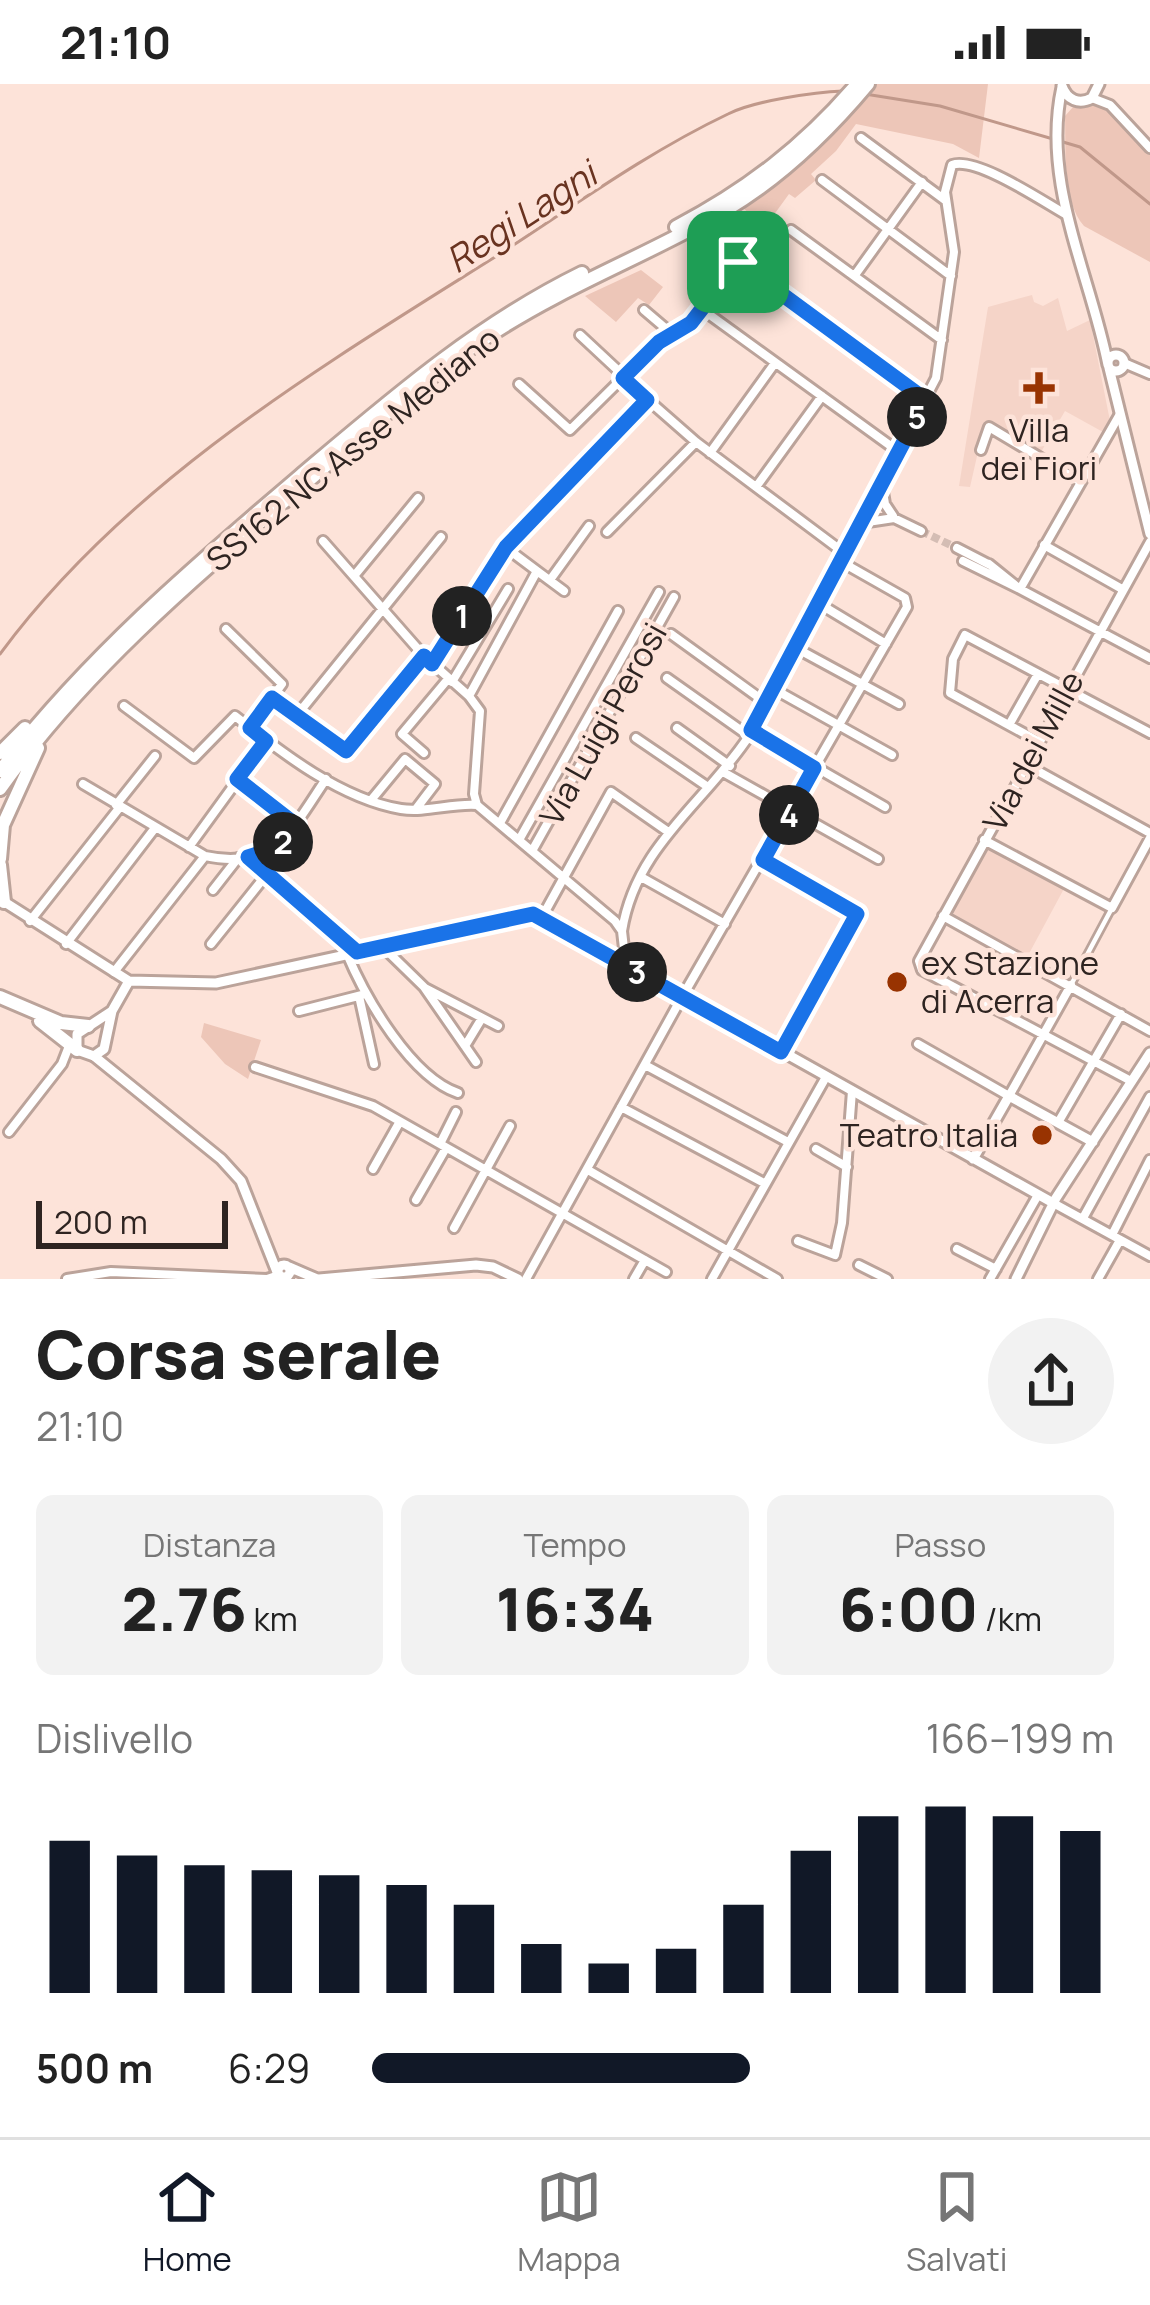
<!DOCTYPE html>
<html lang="it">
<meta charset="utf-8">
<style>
:root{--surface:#fff;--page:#f2f2f2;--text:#222;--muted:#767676;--line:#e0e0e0;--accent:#111827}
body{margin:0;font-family:Manrope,sans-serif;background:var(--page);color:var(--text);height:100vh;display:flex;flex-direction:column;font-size:45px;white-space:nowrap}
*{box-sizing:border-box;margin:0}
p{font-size:39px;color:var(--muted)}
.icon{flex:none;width:66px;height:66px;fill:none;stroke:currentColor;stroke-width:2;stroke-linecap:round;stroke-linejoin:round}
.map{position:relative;height:1195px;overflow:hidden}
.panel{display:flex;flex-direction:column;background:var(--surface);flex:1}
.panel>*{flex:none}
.scale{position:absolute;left:36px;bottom:30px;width:192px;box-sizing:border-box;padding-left:12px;border:6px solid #2e2421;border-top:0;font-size:33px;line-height:42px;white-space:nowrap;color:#2e2421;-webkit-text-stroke:9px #fde3d9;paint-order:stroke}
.pin{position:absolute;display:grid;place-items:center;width:102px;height:102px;color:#fff;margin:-51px;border-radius:24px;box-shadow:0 6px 18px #0006}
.km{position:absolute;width:60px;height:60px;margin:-30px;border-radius:50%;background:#222;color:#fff;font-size:33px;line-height:60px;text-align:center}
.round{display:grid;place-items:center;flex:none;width:126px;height:126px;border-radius:63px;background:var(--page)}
.overview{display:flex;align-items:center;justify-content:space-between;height:204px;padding:0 36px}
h1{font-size:66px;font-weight:800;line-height:90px}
.stats{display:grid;grid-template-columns:repeat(3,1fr);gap:18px;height:204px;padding:12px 36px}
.stats div{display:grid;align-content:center;border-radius:18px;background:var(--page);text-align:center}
.stats b{font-size:60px;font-weight:800}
.stats small{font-size:33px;font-weight:400}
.stats p{font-size:33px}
.chart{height:336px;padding:24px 36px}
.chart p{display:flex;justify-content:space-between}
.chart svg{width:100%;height:216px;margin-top:12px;stroke:var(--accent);stroke-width:6}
ul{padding:0 36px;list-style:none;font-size:39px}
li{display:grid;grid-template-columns:192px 144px 1fr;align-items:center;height:90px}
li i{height:30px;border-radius:15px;background:var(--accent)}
.status{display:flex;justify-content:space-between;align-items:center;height:84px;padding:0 60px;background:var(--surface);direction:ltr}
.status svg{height:33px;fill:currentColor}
.tabs{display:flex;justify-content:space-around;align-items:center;height:168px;border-top:3px solid var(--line);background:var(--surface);font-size:33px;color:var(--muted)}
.tabs a{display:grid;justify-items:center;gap:6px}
.tabs .active{color:var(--accent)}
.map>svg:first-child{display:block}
.built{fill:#f5d4c8}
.green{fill:#edc6b8}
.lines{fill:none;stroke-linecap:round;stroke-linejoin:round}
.stream{stroke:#c0988a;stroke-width:3}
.minor-tunnel{stroke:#d4bdb4;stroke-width:8;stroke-dasharray:8 4;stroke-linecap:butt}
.pedestrian-casing{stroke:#bba39a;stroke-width:10}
.minor-casing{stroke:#bba39a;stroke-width:14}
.tertiary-casing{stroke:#bba39a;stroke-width:15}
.secondary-casing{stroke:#bba39a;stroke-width:15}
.trunk-casing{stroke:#bba39a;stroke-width:18}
.pedestrian{stroke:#fff;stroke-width:4.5}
.minor{stroke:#fff;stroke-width:8}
.tertiary{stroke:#fff;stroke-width:9}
.secondary{stroke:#fff;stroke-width:9}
.trunk{stroke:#fff;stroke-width:12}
.route-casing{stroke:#fff;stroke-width:24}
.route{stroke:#1a73e8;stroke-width:15}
.poi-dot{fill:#983301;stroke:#fde3d9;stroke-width:4.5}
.labels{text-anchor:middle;stroke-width:9;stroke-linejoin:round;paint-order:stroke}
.poi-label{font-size:33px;fill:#2e2421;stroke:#fde3d9}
.street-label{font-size:33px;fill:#2e2421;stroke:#fde3d9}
.water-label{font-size:36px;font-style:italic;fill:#693320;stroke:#fde3d9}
</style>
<div class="status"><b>21:10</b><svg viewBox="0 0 49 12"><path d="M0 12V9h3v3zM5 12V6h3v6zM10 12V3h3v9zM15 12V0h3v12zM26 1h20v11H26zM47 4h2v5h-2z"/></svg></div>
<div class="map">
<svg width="1150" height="1195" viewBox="0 0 1150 1195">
<rect width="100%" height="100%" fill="#fde3d9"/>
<path class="built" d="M1032 211 1034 218 1043 222 1058 214 1067 247 1090 236 1110 337 1103 348 1065 327 1041 368 985 337 970 403 959 402 988 223Z
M984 756 1066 801 1025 877 943 832Z"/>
<path class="green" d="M875 0H988L979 74 953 60 856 40 836 67 811 90 816 96 795 114 789 110 742 175 738 173 761 140 742 123 809 72Z
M1100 21 1150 65V178L1084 142C1062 117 1066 64 1065 32L1073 23Z
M641 186 663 203 649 221 638 214 616 238 585 212Z
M204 939 261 956 248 995 225 980 201 953Z"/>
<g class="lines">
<path class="stream" d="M865 10 940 22 1053 55
M1063 58 1080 63 1150 120
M0 570C127 398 317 285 495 173 571 124 646 69 728 30 753 17 815 8 843 7"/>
<path class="minor-tunnel" d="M921 447 957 464"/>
<g class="pedestrian-casing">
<path id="pedestrian" d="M1072 899 1112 824"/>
</g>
<g class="minor-casing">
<path id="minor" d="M1092 14 1110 21 1150 64
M861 54 945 116
M822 96 951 192
M791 146 942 256
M855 191 922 98
M644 226 671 249
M703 226 899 368
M580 251 625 293
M1124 279 1150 290
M623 294 696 358 843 468
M519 300 570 346 659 258 691 239 738 178 926 316
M981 366 989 343 1079 397
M710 369 775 279
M882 402 885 420 893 432
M756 403 822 312
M861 439 894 434 921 447
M607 448 696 358
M323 457 424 572 469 612 480 627 474 710 477 721 615 837 622 847 626 882
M1044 461 1122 505
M957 464 990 481
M963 477 1020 505 1120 330
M989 480 1020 505 1150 574
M537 487 564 507
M354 492 418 414
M550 496 589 442
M818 519 886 560
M226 545 282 600 250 644
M671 550 765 618
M794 563 899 620
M432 580 505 463
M667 594 749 652
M452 598 508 505
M772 604 892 671
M469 612 537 487 505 463 647 316
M272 614 346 666 424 572
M124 622 194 674 235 632C282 669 341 715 401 725 426 729 451 719 477 721
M297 631 441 453
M1009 641 1038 590
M677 644 730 682
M751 646 885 723
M636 654 708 703
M1038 657 950 609 953 575 965 551 1150 649
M424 669 402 650 448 595
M1025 680 1150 749
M723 688 878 775
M237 695 296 741
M83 700 205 772C275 787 293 744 326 695
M372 715 405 675 435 700 416 725
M116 721 155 672
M500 739 618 527
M519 756 659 508
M984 756 1112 824 1150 754
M189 763 266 657
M532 767 674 513
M248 773 357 867
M763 776 857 830 781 968
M641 793 725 840
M213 806 238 774
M943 832 1150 947
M542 833 611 708 667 747
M30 837 120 723
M622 847C636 761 705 719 749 652L936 294 954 168 945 108 952 81C976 72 1042 117 1067 131
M66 860 155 744
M211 860 267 790
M383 863 424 903 476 978
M347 870C366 915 411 993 458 1009
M114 888 205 772
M425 904 498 942
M359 912 374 980
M299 927 362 911
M918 960 1009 1012 1071 901
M465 962 482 934
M645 981 788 1058
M255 983 373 1022 666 1188
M1131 997 922 886 919 877 1150 458
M621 1023 764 1099
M1059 1037 1121 930
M9 1048 62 980 69 962
M440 1060 456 1028
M816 1065 847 1083
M373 1085 399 1039
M588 1086 777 1195
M416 1116 446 1064
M1055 1120 1150 1172
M1083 1134 1150 1013
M454 1144 510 1042
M1112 1151 1150 1076
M798 1157 835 1171 842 1139 852 1007
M957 1165 996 1185
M859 1181 887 1195
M67 1195 111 1188 267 1195 279 1191
M285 1195V1193
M526 1195 682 913 907 523 905 514 838 476
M634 1195 645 1176
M712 1195 826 993
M990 1195 1038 1111
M1098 1195 1120 1156"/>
</g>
<g class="tertiary-casing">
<path id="tertiary" d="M94 972 221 1075 241 1097 277 1188
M278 1187a6 6 0 1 1 12 0a6 6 0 1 1-12 0Z
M289 1183 317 1195
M319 1195 476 1181 493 1183 518 1195"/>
</g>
<g class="secondary-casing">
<path id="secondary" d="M1062 2C1067 16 1079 21 1092 14L1099 0
M1062 3C1041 99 1090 189 1108 281
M1108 279a8 8 0 1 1 16 0a8 8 0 1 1-16 0Z
M1109 284 1150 450
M3 817 129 897 216 899 526 832 542 833 1055 1120
M112 927 77 950V966L94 972 104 965 112 927 129 897
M973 1075 1009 1012 1093 1058
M1016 1195 1056 1114 1150 969"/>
</g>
<g class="trunk-casing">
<path id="trunk" d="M676 143C747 106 805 61 857 0
M0 669 25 644
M0 687C87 574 192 484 300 392 390 316 476 241 582 189
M0 705C84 587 192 496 301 403 363 350 424 294 493 249 567 201 650 170 726 126 782 93 827 49 868 0
M0 775 3 741 38 664
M0 781 4 818
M0 913 61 939 88 942
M40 937 77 966"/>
</g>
<use href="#pedestrian" class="pedestrian"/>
<use href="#minor" class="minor"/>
<use href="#tertiary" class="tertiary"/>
<use href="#secondary" class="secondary"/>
<use href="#trunk" class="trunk"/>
</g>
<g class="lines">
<g class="route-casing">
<path id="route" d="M738 178 926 316 751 646 814 684 763 776 857 830 781 968 533 830 357 868 248 773 279 763 296 741 237 695 266 657 250 644 272 614 346 667 424 572 432 580 506 463 647 316 623 294 659 258 691 239Z"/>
</g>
<use href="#route" class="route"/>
</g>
<g class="poi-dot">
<path d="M1033 286h12v12h12v12h-12v12h-12v-12h-12v-12h12z"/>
<circle cx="897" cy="898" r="12"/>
<circle cx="1042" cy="1051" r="12"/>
</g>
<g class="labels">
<g class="poi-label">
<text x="1039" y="358">Villa<tspan x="1039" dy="38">dei Fiori</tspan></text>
<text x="921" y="891" text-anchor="start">ex Stazione<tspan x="921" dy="38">di Acerra</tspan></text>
<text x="1018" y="1063" text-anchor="end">Teatro Italia</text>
</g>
<g class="street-label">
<text transform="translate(353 365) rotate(-39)" y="12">SS162 NC Asse Mediano</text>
<text transform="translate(603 640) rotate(-61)" y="12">Via Luigi Perosi</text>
<text transform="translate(1033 667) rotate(-62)" y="12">Via dei Mille</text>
</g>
<g class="water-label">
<text transform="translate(521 133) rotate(-33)" y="13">Regi Lagni</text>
</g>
</g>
</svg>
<div class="scale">200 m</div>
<div class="pin" style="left:738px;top:178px;background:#1e9e55"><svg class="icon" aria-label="arrive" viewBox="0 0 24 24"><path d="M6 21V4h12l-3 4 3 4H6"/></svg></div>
<b class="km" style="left:462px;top:532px">1</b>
<b class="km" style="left:283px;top:758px">2</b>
<b class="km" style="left:637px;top:888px">3</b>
<b class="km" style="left:789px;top:731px">4</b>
<b class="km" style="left:917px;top:333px">5</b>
</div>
<section class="panel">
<div class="overview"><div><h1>Corsa serale</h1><p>21:10</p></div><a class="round"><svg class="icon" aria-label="share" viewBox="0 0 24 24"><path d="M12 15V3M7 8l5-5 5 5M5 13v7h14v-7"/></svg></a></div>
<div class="stats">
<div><p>Distanza</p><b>2.76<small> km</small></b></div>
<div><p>Tempo</p><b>16:34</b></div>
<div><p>Passo</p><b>6:00<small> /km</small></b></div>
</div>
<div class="chart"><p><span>Dislivello</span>166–199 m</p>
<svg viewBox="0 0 160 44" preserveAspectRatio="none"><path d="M5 44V13M15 44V16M25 44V18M35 44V19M45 44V20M55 44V22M65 44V26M75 44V34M85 44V38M95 44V35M105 44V26M115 44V15M125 44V8M135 44V6M145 44V8M155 44V11"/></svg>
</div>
<ul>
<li><b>500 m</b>6:29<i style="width:51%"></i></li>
</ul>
</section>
<nav class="tabs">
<a class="active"><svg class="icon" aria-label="home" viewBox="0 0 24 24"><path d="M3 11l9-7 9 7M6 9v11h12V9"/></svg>Home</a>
<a><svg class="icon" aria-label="map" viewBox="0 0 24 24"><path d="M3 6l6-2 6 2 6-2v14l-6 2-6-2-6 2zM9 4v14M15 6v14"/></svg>Mappa</a>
<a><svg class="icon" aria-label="saved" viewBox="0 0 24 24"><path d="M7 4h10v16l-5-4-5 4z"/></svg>Salvati</a>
</nav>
